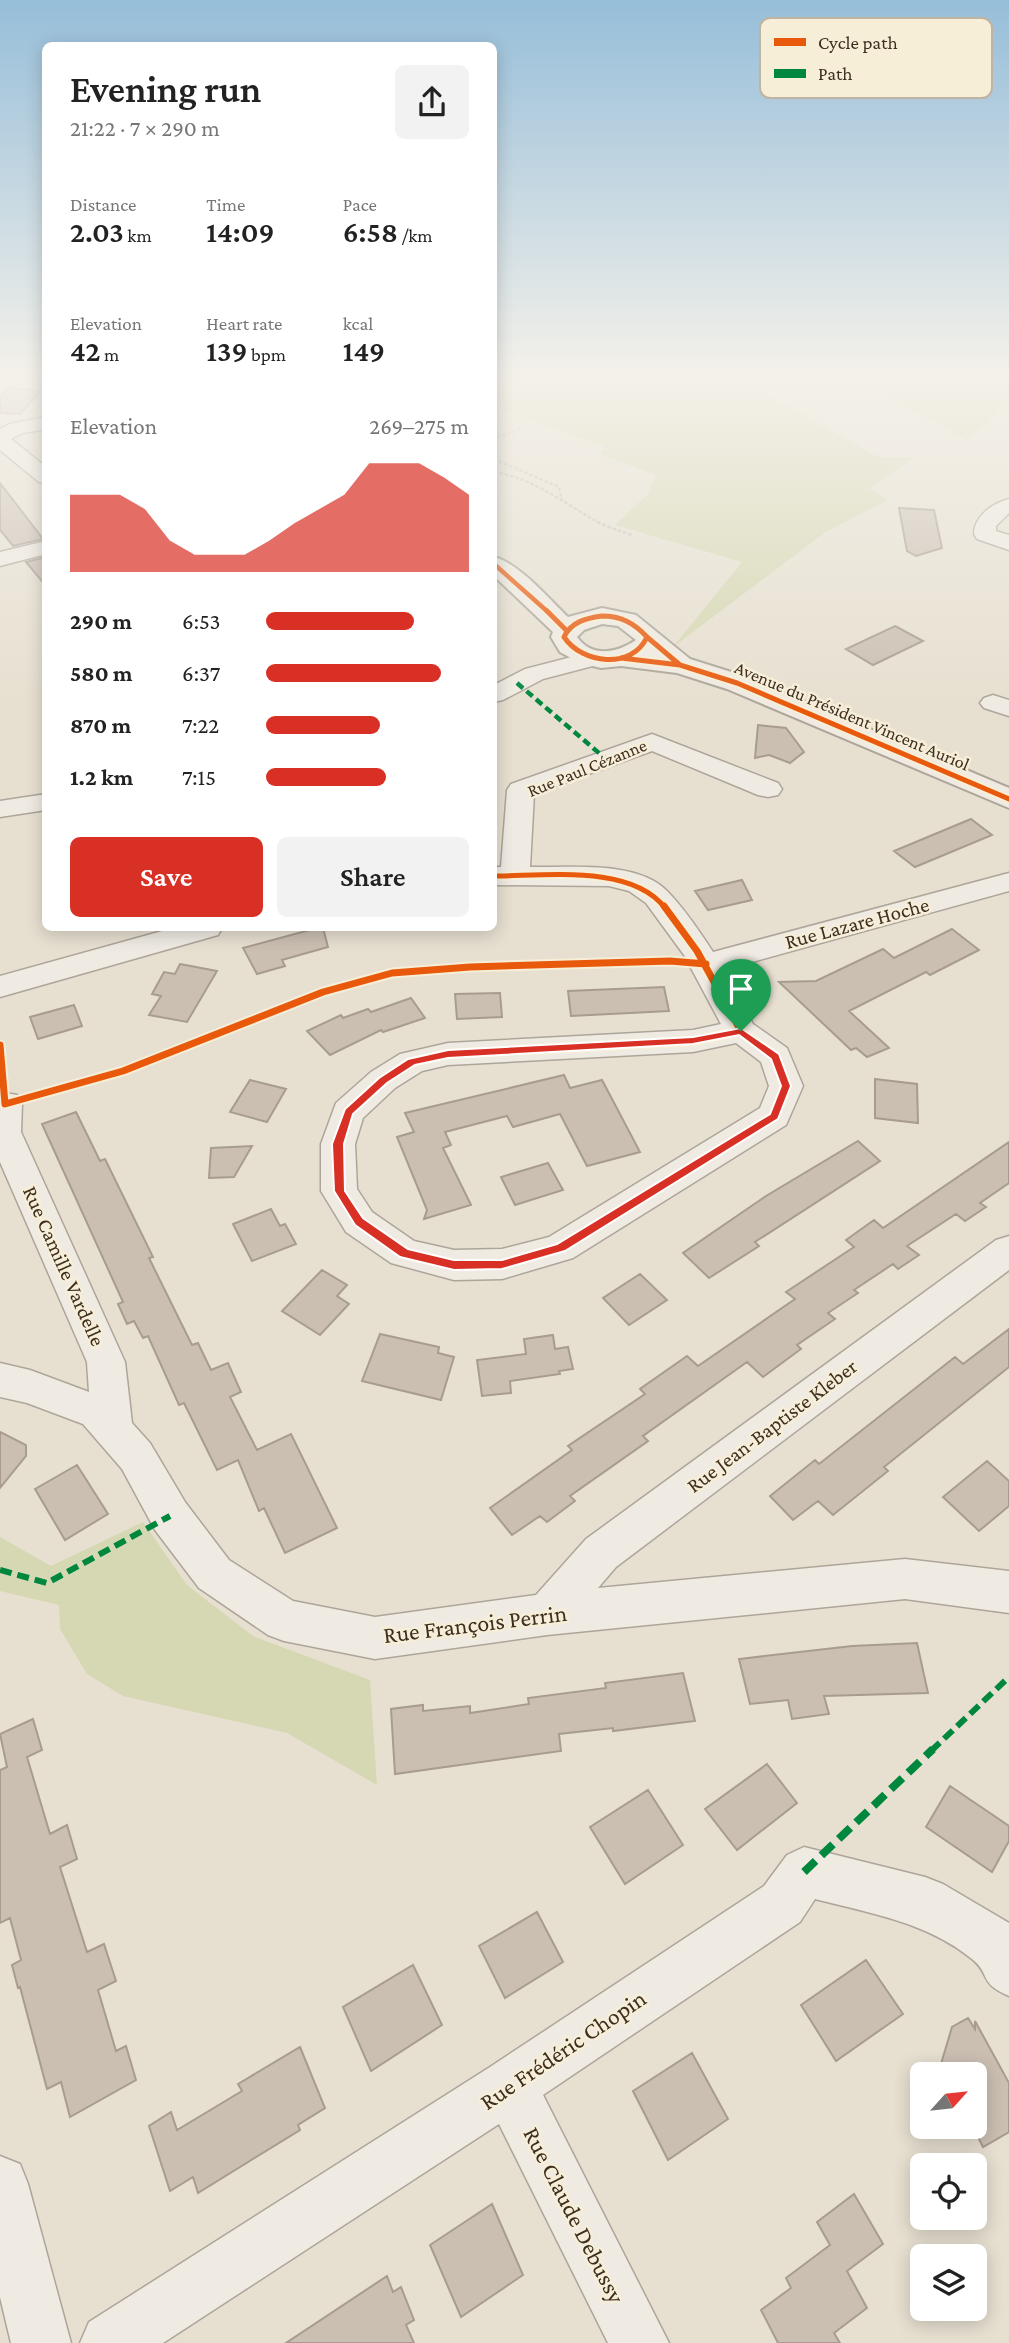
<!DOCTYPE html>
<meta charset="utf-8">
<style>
:root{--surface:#fff;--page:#f2f2f2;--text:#222;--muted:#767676;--accent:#d93025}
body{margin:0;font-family:"Crimson Pro",serif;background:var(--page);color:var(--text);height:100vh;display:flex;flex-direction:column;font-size:26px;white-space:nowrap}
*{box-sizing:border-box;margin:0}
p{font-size:23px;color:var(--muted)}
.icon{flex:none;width:38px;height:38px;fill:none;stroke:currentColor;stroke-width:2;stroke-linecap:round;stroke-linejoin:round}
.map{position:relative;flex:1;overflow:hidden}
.side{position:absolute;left:42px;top:42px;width:455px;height:889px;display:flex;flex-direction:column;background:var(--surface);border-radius:10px;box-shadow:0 4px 18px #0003}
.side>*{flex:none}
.needle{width:46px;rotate:63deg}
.tools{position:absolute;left:910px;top:2062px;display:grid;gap:14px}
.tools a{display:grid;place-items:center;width:77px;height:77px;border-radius:10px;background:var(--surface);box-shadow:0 4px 18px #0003;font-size:35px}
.pin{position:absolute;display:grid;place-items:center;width:60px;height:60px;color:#fff;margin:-72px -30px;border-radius:50% 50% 50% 0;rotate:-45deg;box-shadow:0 0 7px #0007}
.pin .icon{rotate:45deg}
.round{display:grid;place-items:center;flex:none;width:74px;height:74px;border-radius:10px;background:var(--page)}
.head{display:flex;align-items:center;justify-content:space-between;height:119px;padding:0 28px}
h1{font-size:38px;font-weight:600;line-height:52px}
.stats{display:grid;grid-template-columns:repeat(3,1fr);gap:10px;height:119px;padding:7px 28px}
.stats div{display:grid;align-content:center}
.stats b{font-size:30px;font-weight:600}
.stats small{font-size:19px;font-weight:400}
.stats p{font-size:19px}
.chart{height:196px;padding:14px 28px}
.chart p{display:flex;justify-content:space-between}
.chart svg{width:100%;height:126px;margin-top:7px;fill:var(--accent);opacity:.7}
.button{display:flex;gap:14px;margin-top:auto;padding:14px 28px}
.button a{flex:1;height:80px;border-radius:10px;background:var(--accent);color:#fff;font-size:28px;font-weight:600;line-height:80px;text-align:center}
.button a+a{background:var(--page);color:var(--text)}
ul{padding:0 28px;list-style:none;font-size:23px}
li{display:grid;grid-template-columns:112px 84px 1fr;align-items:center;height:52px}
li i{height:18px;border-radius:9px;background:var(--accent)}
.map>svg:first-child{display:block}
.green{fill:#d6d7b3}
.building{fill:#cbbfb2;stroke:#a89c90;stroke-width:2}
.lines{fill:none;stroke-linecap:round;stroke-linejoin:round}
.minor-casing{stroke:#ada599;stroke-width:3}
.tertiary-casing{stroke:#ada599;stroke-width:4}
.path{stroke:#c8c2b9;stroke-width:2.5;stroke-dasharray:3.5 2;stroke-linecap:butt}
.minor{fill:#efebe3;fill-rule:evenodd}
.tertiary{fill:#efebe3;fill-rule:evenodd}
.quiet-far2{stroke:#00873e;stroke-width:4.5;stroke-dasharray:8 4.5;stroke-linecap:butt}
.quiet-far1{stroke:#00873e;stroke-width:6;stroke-dasharray:12 6;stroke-linecap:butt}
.quiet{stroke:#00873e;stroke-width:8;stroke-dasharray:16 8;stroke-linecap:butt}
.cycleway-far2-casing{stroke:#f7eed8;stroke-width:7}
.cycleway-far1-casing{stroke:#f7eed8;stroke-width:9}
.cycleway-casing{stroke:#f7eed8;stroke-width:11}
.cycleway-far2{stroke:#e8590c;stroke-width:4.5}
.cycleway-far1{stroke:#e8590c;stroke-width:5}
.cycleway{stroke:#e8590c;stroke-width:7}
.route{fill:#d93025;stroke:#fff;stroke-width:2;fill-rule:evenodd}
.labels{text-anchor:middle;stroke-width:5;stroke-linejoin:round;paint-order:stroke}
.far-street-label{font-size:18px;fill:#3d2e20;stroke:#f7eed8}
.street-label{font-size:21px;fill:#3d2e20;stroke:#f7eed8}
.near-street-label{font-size:24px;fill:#3d2e20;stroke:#f7eed8}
.key{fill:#f7eed8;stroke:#bfb4a1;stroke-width:2}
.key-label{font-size:19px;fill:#3d2e20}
</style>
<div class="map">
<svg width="1009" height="2343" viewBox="0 0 1009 2343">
<rect width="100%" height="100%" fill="#e7e0d1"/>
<path class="green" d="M494 377H737L878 457H914L870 489 887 500 826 532 673 647 742 562 615 525 648 494 656 475 599 454 605 447 494 407Z
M853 377H1009V402L968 440Z
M143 1522 187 1585 253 1636 370 1680 377 1785 287 1733 123 1696 87 1674 60 1629 59 1605 0 1591V1537L51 1566Z"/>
<path class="building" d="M9 388 41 391 20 414 0 413V397Z
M0 483 43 539 13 546 0 530Z
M899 508 934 510 942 548 916 556 907 551Z
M46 557V586L26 562Z
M895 626 923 641 873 665 846 649Z
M758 725 786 728 804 752 790 763 769 755 755 758Z
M971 819 992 835 915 867 894 851Z
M742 880 752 900 708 910 695 891Z
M317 928H323L328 947 282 960 285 966 257 974 243 948Z
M952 929 979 950 930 975 926 972 849 1011 889 1048 867 1057 856 1048 851 1050 779 982 816 981 883 949 894 958Z
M180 964 217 971 187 1022 149 1015 161 996 152 994 164 972 175 974Z
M664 987 669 1011 571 1016 568 991Z
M500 993 502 1017 457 1019 455 994Z
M411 998 425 1018 383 1032 381 1030 330 1055 307 1031 341 1015 343 1018 368 1009 371 1012Z
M74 1005 82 1026 38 1039 30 1017Z
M564 1075 570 1088 602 1080 640 1152 587 1166 560 1114 513 1127 507 1116 445 1132 451 1145 443 1148 471 1205 424 1219 427 1210 397 1137 414 1132 405 1113Z
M875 1079 917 1084 918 1123 875 1118Z
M250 1080 286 1089 267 1122 230 1112Z
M76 1112 100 1161 105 1159 153 1257 149 1258 192 1345 198 1343 211 1370 228 1363 241 1392 230 1397 257 1450 291 1434 337 1528 285 1553 264 1508 259 1511 238 1460 217 1470 184 1403 179 1405 148 1336 143 1338 134 1321 127 1324 118 1304 123 1302 42 1124Z
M858 1141 880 1161 755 1242 759 1246 709 1278 683 1253 766 1196Z
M1009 1142V1183L980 1203 986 1207 965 1221 956 1214 907 1246 919 1255 898 1269 893 1264 854 1290 858 1293 828 1313 835 1319 797 1345 801 1349 763 1377 747 1362 643 1436 648 1441 570 1496 575 1501 547 1522 540 1516 512 1535 490 1508 572 1450 568 1446 645 1394 640 1389 687 1356 698 1366 795 1299 786 1292 854 1247 846 1240 874 1220 883 1228Z
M252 1146 234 1177 209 1178 211 1148Z
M548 1163 563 1190 515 1205 501 1177Z
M271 1209 280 1226 285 1224 296 1244 252 1261 233 1224Z
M322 1270 347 1285 337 1296 349 1304 320 1335 282 1311Z
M640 1274 667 1300 629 1325 603 1298Z
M1009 1329V1367L884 1467 888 1471 833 1515 818 1501 793 1520 770 1496 815 1460 819 1464 955 1357 963 1364Z
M380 1334 439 1347 438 1353 454 1357 441 1400 362 1381Z
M553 1335 555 1349 568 1347 573 1369 559 1371 560 1374 510 1381 511 1393 482 1396 477 1360 526 1354 524 1339Z
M0 1432 26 1445V1456L0 1488Z
M987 1461 1009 1481V1506L979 1531 943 1497Z
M77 1465 108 1514 65 1540 35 1489Z
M917 1643 928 1693 824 1696 829 1714 792 1719 788 1700 750 1704 739 1659 852 1646Z
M683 1673 695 1721 613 1731V1728L559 1734 561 1751 395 1774 391 1709 423 1705V1711L470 1706V1713L529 1704 528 1698 606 1688 605 1683Z
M33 1719 42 1750 27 1757 50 1834 67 1825 77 1859 60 1867 87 1952 104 1944 116 1981 98 1990 116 2051 126 2046 136 2080 70 2117 61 2082 47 2089 20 1987 18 1988 12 1965 21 1960 10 1918 0 1923V1770L7 1767 0 1734Z
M767 1764 797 1803 737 1850 705 1809Z
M950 1786 1009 1826V1841L992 1872 926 1827Z
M648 1790 683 1845 625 1884 590 1827Z
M537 1912 563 1962 505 1998 479 1946Z
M866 1960 903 2014 836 2061 801 2005Z
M413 1965 442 2025 371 2071 343 2007Z
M968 2018 975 2029V2021L1009 2083V2132L983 2147 975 2131V2074H938L952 2027Z
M300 2047 325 2108 298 2125 300 2130 198 2193 193 2177 170 2191 149 2126 171 2112 177 2130 242 2091 238 2084Z
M692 2053 728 2119 668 2160 633 2091Z
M854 2194 883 2244 847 2271 867 2308 834 2333 840 2343H778L761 2310 791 2288 786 2278 830 2245 817 2222Z
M492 2204 523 2275 461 2317 430 2245Z
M387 2276 393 2292 401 2287 414 2320 406 2325 414 2343H286Z"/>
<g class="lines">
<g class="minor-casing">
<path id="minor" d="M46 417V429L23 433 11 439 46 467V484L39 482 0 450V429L10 424Z
M1009 499V513L996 526V531L1009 535V550L977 539 974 534C974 516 993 503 1009 499Z
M46 541V554L0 566V552Z
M595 651 604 653 607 658 604 663 543 679 503 700 494 702V685L525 669Z
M993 695 1009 700V716L984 708 980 703 984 698Z
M652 734 778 783 782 789 778 795 768 797 758 795 652 751 534 794 530 867C569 868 637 860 667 891 684 908 700 932 713 952L1009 873V891L723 970 753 1024 787 1048 803 1086 786 1125 573 1258 502 1279 454 1280 391 1263 346 1232 321 1191V1144L336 1103 371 1072 400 1054 448 1043 693 1030 721 1024 684 955 646 903 629 891 609 886 494 885V867H501L507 790 511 784ZM736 1043 761 1062 769 1086 760 1108 549 1237 502 1249 454 1250 414 1241 372 1212 357 1189 355 1144 363 1118 395 1088 422 1071 448 1065 693 1052Z
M46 794V810L0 817V801Z
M173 928H222L218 935 0 997V976Z
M0 1092 17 1095 22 1104 21 1132 125 1362 132 1423 150 1443 185 1502 229 1560 293 1601 375 1617 536 1595 586 1539 996 1240 1009 1236V1270L616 1567 598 1588 905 1559 1009 1571V1613L905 1599 547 1635 375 1659 284 1641 268 1635 199 1588 155 1530 122 1469 83 1424 27 1403 0 1397V1363L30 1370 89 1392 87 1362 0 1162Z
M804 1847 925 1877 943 1884 1009 1923V1996C978 1983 991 1974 972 1959 927 1922 869 1913 815 1899L800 1922 543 2095 669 2343H608L499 2124 163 2343H80L89 2322 490 2067 764 1886 787 1855Z
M0 2156 20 2164 28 2184 71 2343H11L0 2297Z"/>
</g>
<g class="tertiary-casing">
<path id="tertiary" d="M494 557C519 563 549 599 568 617L602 608 636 615 690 659 747 677 1009 788V808L727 689 677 673 621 666 601 668 580 663 560 652 551 637 553 632 494 576ZM602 624 618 626 636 640C617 653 592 658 577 637L584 630Z"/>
</g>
<path class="path" d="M494 441 496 437 518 430 521 425
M494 459 559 487 562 500
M494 472C531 477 564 503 596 521 607 527 620 531 632 535"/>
<use href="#minor" class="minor"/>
<use href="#tertiary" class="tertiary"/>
<path class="quiet-far2" d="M517 683 606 759"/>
<path class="quiet-far1" d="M0 1570 47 1583 170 1516
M931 1751 1009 1677"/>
<path class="quiet" d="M804 1872 933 1749"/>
<g class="cycleway-far2-casing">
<path id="cycleway-far2" d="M494 564 548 612"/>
</g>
<g class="cycleway-far1-casing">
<path id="cycleway-far1" d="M547 611 566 630
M602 616C621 616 634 623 647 637 632 670 582 664 564 637 571 622 586 618 602 616Z
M647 637 680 665
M621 658 680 665 737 683 1009 799
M494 876C545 876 632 864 665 908"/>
</g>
<g class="cycleway-casing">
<path id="cycleway" d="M664 906 697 951 741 1031
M741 1031 775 1056 786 1086 774 1116 560 1248 502 1264 454 1265 404 1253 359 1222 339 1191 338 1144 348 1112 383 1080 412 1062 448 1054 693 1041Z
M0 1045 5 1104 123 1071 323 992 392 973 470 967 670 961 706 964"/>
</g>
<use href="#cycleway-far2" class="cycleway-far2"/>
<use href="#cycleway-far1" class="cycleway-far1"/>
<use href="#cycleway" class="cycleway"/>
</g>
<linearGradient id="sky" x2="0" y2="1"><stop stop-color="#96bed9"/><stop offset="0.53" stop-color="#f4f1ea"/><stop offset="1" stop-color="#f4f1ea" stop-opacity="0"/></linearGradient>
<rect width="1009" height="705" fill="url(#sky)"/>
<path class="route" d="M741 1028 779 1054 791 1086 778 1119 565 1251 502 1269 454 1270 400 1257 355 1225 334 1191 332 1144 345 1109 379 1078 408 1059 448 1050 693 1037ZM739 1035 771 1059 781 1086 770 1114 557 1244 502 1260H454L408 1249 363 1218 345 1191 344 1144 353 1114 387 1083 415 1065 448 1058 693 1044Z"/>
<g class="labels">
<g class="far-street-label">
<text transform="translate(852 716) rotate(23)" y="6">Avenue du Président Vincent Auriol</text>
<text transform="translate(587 768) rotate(-22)" y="6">Rue Paul Cézanne</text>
</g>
<g class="street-label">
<text transform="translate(857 923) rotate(-15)" y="7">Rue Lazare Hoche</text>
<text transform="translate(64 1266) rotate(66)" y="7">Rue Camille Vardelle</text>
<text transform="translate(772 1426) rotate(-37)" y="7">Rue Jean-Baptiste Kleber</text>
</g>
<g class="near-street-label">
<text transform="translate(475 1624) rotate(-7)" y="8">Rue François Perrin</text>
<text transform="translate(563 2050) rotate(-34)" y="8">Rue Frédéric Chopin</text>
<text transform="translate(574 2215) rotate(63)" y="8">Rue Claude Debussy</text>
</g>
</g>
<rect x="760" y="18" width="232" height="80" rx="10" class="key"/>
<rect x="774" y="38" width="32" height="8" fill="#e8590c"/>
<rect x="774" y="69" width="32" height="9" fill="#00873e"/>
<g class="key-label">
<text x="818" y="49">Cycle path</text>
<text x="818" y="80">Path</text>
</g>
</svg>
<div class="tools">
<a><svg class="needle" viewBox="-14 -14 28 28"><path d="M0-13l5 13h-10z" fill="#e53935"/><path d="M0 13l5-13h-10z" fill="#767676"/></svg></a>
<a><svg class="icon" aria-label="locate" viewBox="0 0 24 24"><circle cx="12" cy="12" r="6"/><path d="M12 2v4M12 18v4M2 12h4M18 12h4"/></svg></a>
<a><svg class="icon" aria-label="layers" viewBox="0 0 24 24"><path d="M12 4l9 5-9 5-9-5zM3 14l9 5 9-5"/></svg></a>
</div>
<div class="pin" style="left:741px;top:1031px;background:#1e9e55"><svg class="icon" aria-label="arrive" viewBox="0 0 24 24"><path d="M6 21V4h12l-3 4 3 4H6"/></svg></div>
<section class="side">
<div class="head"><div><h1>Evening run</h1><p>21:22 · 7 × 290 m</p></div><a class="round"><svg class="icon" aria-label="share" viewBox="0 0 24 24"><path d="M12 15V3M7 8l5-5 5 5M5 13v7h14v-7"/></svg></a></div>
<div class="stats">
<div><p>Distance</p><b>2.03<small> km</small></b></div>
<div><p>Time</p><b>14:09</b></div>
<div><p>Pace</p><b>6:58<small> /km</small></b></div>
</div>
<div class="stats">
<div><p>Elevation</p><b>42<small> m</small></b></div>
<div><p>Heart rate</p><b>139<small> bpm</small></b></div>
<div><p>kcal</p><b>149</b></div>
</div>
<div class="chart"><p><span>Elevation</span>269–275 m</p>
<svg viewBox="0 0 160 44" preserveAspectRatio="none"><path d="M0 44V17L10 17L20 17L30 22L40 33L50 38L60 38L70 38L80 33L90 27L100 22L110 17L120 6L130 6L140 6L150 11L160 17V44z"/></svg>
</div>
<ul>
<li><b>290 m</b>6:53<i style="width:73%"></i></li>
<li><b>580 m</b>6:37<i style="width:86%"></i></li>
<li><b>870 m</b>7:22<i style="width:56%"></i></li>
<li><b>1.2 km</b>7:15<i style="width:59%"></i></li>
</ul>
<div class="button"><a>Save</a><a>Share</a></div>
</section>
</div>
